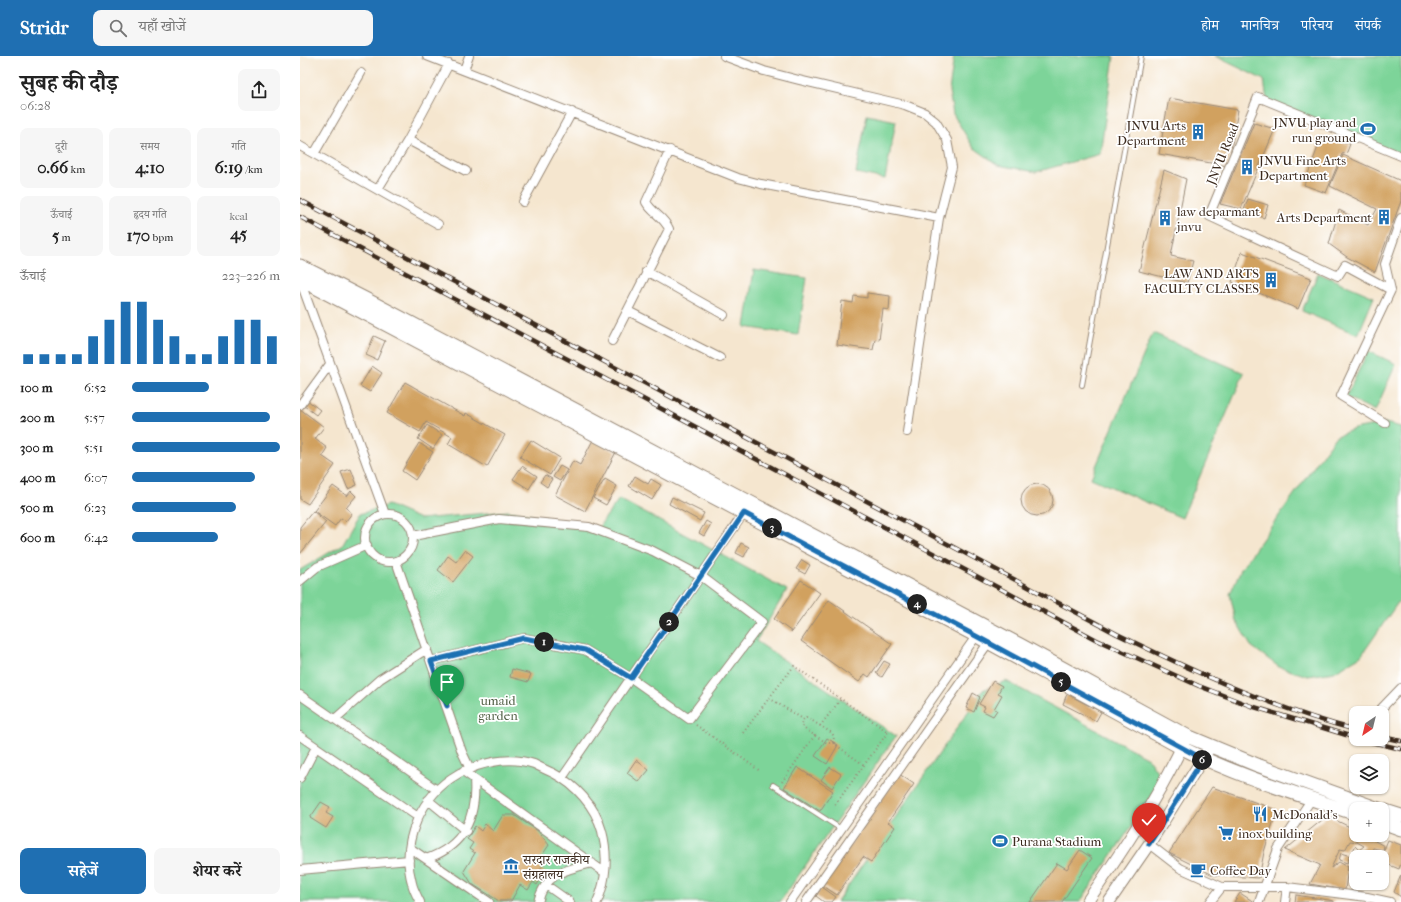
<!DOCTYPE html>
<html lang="hi">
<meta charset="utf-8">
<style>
:root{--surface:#fff;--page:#f6f6f6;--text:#222;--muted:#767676;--accent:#1f6fb2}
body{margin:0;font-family:"IM FELL French Canon","Noto Serif Devanagari",serif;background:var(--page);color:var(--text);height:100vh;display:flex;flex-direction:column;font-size:15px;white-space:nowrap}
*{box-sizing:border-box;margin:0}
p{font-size:13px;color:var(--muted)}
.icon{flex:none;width:22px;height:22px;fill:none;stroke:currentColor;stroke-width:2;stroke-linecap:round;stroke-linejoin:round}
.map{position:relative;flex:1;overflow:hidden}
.drawer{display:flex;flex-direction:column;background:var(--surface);width:300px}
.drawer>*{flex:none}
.needle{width:26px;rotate:215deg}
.buttons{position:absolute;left:1049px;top:650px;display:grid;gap:8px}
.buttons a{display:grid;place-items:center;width:40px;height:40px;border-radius:8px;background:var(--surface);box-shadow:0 1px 3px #0004;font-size:20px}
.pin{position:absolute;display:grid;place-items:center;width:34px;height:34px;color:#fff;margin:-41px -17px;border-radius:50% 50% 50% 0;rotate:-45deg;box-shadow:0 0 4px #0007}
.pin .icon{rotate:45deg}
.km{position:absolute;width:20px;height:20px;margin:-10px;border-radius:50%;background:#222;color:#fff;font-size:11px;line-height:20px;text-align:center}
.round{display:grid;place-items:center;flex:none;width:42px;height:42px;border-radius:8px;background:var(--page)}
.headline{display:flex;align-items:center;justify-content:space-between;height:68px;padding:0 20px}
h1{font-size:22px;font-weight:700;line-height:30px}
.figures{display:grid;grid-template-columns:repeat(3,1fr);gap:6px;height:68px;padding:4px 20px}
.figures div{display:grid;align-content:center;border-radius:8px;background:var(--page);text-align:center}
.figures b{font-size:17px;font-weight:700}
.figures small{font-size:11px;font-weight:400}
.figures p{font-size:11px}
.chart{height:112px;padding:8px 20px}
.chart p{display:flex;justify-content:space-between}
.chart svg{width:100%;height:72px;margin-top:4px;stroke:var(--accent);stroke-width:6}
.action{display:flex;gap:8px;margin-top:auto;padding:8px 20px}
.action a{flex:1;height:46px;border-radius:8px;background:var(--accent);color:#fff;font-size:16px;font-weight:700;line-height:46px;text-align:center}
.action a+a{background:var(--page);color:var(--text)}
ul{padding:0 20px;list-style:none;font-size:13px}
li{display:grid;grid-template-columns:64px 48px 1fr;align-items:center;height:30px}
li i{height:10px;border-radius:5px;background:var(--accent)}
header{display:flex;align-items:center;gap:24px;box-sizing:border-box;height:56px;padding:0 20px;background:var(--accent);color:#fff}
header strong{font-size:19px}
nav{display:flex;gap:22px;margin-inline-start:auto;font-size:14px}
.search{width:280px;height:36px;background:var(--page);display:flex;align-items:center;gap:10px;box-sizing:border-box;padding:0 14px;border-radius:8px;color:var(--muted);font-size:15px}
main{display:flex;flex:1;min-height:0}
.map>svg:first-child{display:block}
.green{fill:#7dd499;stroke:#5c7f5c}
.building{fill:#d1a15e}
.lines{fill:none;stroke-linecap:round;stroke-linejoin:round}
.service-casing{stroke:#988876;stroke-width:6}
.minor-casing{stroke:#988876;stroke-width:10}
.tertiary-casing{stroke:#988876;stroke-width:13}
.primary-casing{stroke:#988876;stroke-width:15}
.path{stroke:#988876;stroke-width:2;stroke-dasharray:1 3;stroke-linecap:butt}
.service{stroke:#fff;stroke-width:4}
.minor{stroke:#fff;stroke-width:8}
.tertiary{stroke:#fff;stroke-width:11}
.primary{stroke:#fff;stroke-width:13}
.rail-casing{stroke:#3b2a1e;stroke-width:4.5}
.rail{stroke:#fff;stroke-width:3;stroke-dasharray:9;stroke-linecap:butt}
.route-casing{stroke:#fff;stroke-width:8}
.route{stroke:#1f6fb2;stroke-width:5}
.labels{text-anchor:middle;stroke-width:3.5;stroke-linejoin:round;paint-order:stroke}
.poi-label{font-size:13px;fill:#3b2a1e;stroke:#fff;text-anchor:start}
.street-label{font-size:13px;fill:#3b2a1e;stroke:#fff}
.park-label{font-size:13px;fill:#4f5d43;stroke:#fff}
</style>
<header>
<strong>Stridr</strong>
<div class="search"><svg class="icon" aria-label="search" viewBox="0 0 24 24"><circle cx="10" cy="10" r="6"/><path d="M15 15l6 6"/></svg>यहाँ खोजें</div>
<nav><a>होम</a><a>मानचित्र</a><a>परिचय</a><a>संपर्क</a></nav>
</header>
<main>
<section class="drawer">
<div class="headline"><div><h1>सुबह की दौड़</h1><p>06:28</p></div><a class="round"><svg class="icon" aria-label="share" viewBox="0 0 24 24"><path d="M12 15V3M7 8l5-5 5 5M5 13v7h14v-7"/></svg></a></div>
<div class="figures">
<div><p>दूरी</p><b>0.66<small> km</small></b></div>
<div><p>समय</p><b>4:10</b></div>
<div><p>गति</p><b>6:19<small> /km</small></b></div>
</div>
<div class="figures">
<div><p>ऊँचाई</p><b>5<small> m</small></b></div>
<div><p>हृदय गति</p><b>170<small> bpm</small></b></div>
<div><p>kcal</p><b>45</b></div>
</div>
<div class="chart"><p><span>ऊँचाई</span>223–226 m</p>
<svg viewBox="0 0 160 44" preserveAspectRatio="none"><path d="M5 44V38M15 44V38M25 44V38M35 44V38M45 44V27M55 44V17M65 44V6M75 44V6M85 44V17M95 44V27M105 44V38M115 44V38M125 44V27M135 44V17M145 44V17M155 44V27"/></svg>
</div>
<ul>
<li><b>100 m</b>6:52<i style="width:52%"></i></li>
<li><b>200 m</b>5:57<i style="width:93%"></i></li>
<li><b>300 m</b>5:51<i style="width:100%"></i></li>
<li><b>400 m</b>6:07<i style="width:83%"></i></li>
<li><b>500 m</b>6:23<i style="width:70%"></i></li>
<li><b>600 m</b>6:42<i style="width:58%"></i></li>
</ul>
<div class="action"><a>सहेजें</a><a>शेयर करें</a></div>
</section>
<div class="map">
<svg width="1101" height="846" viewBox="0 0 1101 846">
<rect width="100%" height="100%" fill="#fff"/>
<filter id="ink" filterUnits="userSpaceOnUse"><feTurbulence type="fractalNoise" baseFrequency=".025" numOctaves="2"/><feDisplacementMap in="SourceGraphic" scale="8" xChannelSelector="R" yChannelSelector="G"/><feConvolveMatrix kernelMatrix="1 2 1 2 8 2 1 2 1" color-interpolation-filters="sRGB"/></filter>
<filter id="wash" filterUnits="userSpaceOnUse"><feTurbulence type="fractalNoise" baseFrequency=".012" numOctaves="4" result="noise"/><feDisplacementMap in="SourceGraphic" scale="16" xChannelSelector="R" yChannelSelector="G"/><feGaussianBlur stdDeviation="0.9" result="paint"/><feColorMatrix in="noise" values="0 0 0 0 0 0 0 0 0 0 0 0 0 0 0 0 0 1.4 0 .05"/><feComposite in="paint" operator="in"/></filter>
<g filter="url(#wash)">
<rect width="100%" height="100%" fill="#f5e6cf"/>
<path class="green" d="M654 0H814L800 98 736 116 698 109 673 91 653 58 649 35Z
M915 0H1101V100L967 45 964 24Z
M567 59 596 65 585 123 556 117Z
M454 214 507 222 498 279 445 271Z
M1018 217 1074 241 1058 279 1002 255Z
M853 277 944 317 882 462 791 422Z
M1068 295 1096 308 1075 355 1046 341Z
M1085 367 1101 371V542L1061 600 1034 616 1008 620 979 611 951 590 936 565 930 538 941 513 1035 381 1054 373Z
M319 443 487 534 456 585 596 680 480 846H0V514L42 489 60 458 88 449 120 463 209 455 298 472Z
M706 625 848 702 863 724 780 846H537L683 634Z"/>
<g id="blocks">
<path class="building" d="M869 42 938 54 928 110 859 98Z
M954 67 975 73 941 153 920 148Z
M1022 80 1050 88 1047 96 1042 98 1026 137 1004 129Z
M1043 99 1101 125V145L1075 216 1047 201 1029 188 1039 154 1068 169 1077 153 1030 130Z
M864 114 886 123 871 200 893 205 887 227 839 215Z
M948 143 968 149 964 162 944 154Z
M942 196 1011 222 998 253 932 226Z
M567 237 590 240 589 254 583 253 579 284 575 283 573 294 537 289 542 245 553 247 554 240 567 242Z
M74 280 85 285 77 304 66 299Z
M72 310 82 317 70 336 60 330Z
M105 326 165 360 166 357 205 379 187 411 148 388 152 381 126 366 120 376 87 357Z
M7 344 20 354 16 359 3 349Z
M0 353 24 371 15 383 27 392 22 400 35 409 8 448 0 443Z
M127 369 142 379 133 393 118 383Z
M231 384 260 402 250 419 220 401Z
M293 384 316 396 285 455 255 439 273 405 280 409Z
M119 387 133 396 115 424 102 415Z
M222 410 237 420 229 433 213 423Z
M260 410 267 414 260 425 253 421Z
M51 413 57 429 48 433 41 416Z
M245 419 252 423 247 431 240 426Z
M335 420 348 428 351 423 361 429 352 444 329 430Z
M305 423 317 430 306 449 293 442Z
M721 444a16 16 0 1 1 32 0a16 16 0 1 1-32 0Z
M33 430 47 440 51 435 56 440 46 452 52 457 46 465 41 462 35 470 14 455Z
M372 441 404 457 400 465 369 448Z
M13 455 26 466 0 498V471Z
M406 465 411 468 404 480 399 477Z
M441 487 449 491 444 501 436 497Z
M165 494 173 500 153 526 138 514 148 500 156 506Z
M502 504 510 509 505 518 496 513Z
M501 524 520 537 492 576 474 563Z
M529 544 592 588 569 621 565 618 559 626 501 585Z
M584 605 590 608 582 621 576 617Z
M212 613 231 618 228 626 210 621Z
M693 625 702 630 698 637 702 639 694 653 697 654 693 660 683 655 685 651 679 648Z
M673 637 680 641 674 656 666 652Z
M767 638 801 656 796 665 763 648Z
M527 682 538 689 527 708 515 700Z
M336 704 349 714 339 726 327 717Z
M497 711 533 735 520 755 484 732Z
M530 711 541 718 532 732 521 724Z
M599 718 614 728 588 766 595 771 571 806 563 801 537 839 522 829Z
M912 731 977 754 964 796 959 822 913 819 869 797Z
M21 746 30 751 26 757 33 761 26 772 10 762Z
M203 759H214L238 775 249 789 239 804 244 808 240 813 245 816 237 829 233 826 228 834 220 829 211 845H199L172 828 164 815 175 797 169 793 173 787 167 783 175 770 181 775 185 768 193 775Z
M1027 760 1056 774V779L1075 781V785L1084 790 1083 794 1073 792 1068 801 1056 802 1052 800 1055 790 1059 794 1064 790 1057 786 1050 785 1045 794 1040 793 1031 812 1039 806 1048 811 1045 834 1010 828 1020 809 985 794Z
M1088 784 1101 789V807L1099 813 1082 806 1081 801Z
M780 794 792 802 762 846H730L757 807 767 813Z
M1041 797 1050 800 1047 807 1039 804Z
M1056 811V827H1063L1060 833 1049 828Z
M1101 819V841L1094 836Z
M522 831 536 841 532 846H524L516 840Z
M940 837 954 846H934Z
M996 839 1034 845V846H995Z"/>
</g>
</g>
<g filter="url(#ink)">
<use href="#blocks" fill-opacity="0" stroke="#988876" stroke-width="1"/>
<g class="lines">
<g class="service-casing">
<path id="service" d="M782 329 841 0
M473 729 541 773"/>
</g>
<g class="minor-casing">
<path id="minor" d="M127 0 438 122 461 128 639 162
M424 0 464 15 499 24 605 49 625 57 636 66 647 84 652 111 639 162 607 376
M164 14 169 0
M108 84 166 115
M0 90 138 168
M14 98 61 17
M78 133 108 84 149 8
M223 146 272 56
M346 215 424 259
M0 224 85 458
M1091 234 1045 209 1038 220 909 160 958 41 1101 100
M328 255 420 302
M312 285 369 173C364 161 352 157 346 146L370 94
M0 349 30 308
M1085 367 1041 340 1091 234 1085 208 1101 162
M65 482a24 24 0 1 1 48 0a24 24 0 1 1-48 0Z
M113 480 199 463 289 471 353 495 401 520 462 566 389 663 331 622 285 594 224 582 131 605
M96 505 162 696 170 713
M0 525 17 511 67 489
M0 639 137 734
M1077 657 1101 632
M35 663 80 623 127 593
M0 680 118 761
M163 715 304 816
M0 722 16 691
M262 722 444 457
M128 744 166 775
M849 788 880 812 922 831H987L1067 841 1090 846
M110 792 189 846
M126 803C164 790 177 762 174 723
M0 814 109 804
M246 829 270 846
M120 846C117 840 113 833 112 827 100 786 121 739 158 718 164 714 171 713 177 710 195 704 216 702 234 708 240 711 246 714 253 717 276 729 295 750 302 775 308 798 307 824 297 846
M238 846C245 817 267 813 292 807
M490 846 679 576
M506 846 691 583
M910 846 922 831
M959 846 978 793 1013 741
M985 846 987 831"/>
</g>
<g class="tertiary-casing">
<path id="tertiary" d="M787 846C823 794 858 742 885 684
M809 846 849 788 910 691"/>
</g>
<g class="primary-casing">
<path id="primary" d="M0 210 69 245 720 589 887 680 957 709 1079 753
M0 223 677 580 882 692C937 720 998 738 1056 758
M1082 754 1101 760
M1082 766 1101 773"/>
</g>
<path class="path" d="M469 642 494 610 588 676 535 749
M506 661 532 677 534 681 533 687H527L503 672 502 665Z
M396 669 460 715
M520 670 541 643
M443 677 469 642 503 663
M533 687 564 709
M482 726 515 679"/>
<use href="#service" class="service"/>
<use href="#minor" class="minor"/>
<use href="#tertiary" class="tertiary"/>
<use href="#primary" class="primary"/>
<g class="rail-casing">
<path id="rail" d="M0 144 817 578C895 616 972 652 1056 674
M0 161 797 584 899 630 951 650 1056 682
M1082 681 1101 685
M1059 683 1101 693"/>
</g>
<use href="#rail" class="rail"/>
</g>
</g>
<g class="lines" filter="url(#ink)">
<g class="route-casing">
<path id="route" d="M147 650 131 605 224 582 285 594 331 622 444 457 676 580 903 703 849 788"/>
</g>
<use href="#route" class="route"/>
</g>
<defs>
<g id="stadium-bare" transform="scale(1.2)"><path d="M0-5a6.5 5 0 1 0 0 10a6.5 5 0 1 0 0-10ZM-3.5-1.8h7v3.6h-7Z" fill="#1f6fb2" stroke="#fff" stroke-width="2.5" paint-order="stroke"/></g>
<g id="building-bare" transform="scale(1.2)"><path d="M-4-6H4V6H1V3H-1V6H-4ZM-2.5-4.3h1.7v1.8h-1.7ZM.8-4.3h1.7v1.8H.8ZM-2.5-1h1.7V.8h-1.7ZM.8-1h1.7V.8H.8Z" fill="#1f6fb2" stroke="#fff" stroke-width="2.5" paint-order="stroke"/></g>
<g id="restaurant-bare" transform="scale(1.2)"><path d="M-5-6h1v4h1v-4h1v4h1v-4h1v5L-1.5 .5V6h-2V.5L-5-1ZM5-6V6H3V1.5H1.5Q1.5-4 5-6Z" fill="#1f6fb2" stroke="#fff" stroke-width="2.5" paint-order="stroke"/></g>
<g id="supermarket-bare" transform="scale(1.2)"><path d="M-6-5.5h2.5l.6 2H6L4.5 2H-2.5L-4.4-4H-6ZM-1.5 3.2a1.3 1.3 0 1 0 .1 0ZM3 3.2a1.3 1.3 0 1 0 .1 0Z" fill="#1f6fb2" stroke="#fff" stroke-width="2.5" paint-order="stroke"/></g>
<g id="museum-bare" transform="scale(1.2)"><path d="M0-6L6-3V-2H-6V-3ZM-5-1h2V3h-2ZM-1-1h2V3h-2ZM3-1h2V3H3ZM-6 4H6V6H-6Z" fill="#1f6fb2" stroke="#fff" stroke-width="2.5" paint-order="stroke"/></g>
<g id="cafe-bare" transform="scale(1.2)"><path d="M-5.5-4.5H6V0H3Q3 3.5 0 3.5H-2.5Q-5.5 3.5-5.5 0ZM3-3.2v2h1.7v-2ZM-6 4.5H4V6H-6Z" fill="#1f6fb2" stroke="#fff" stroke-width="2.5" paint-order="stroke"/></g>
</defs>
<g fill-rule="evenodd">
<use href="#stadium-bare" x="1068" y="73"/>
<use href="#building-bare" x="898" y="76"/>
<use href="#building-bare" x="947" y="111"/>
<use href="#building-bare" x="1084" y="161"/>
<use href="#building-bare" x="865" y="162"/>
<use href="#building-bare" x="971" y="224"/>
<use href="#restaurant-bare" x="960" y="758"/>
<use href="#supermarket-bare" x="926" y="777"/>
<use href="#stadium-bare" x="700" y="785"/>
<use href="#museum-bare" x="211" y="810"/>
<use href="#cafe-bare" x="898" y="814"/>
</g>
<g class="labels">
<g class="poi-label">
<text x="1056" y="71" text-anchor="end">JNVU play and<tspan x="1056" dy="15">run ground</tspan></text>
<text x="886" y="74" text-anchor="end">JNVU Arts<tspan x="886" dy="15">Department</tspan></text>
<text x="959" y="109">JNVU Fine Arts<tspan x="959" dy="15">Department</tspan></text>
<text x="877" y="160">law deparmant<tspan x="877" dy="15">jnvu</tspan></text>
<text x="1072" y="166" text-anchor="end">Arts Department</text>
<text x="959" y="222" text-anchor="end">LAW AND ARTS<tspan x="959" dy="15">FACULTY CLASSES</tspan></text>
<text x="972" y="763">McDonald's</text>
<text x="938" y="782">inox building</text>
<text x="712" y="790">Purana Stadium</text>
<text x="223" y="808">सरदार राजकीय<tspan x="223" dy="15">संग्रहालय</tspan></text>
<text x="910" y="819">Coffee Day</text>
</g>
<g class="street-label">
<text transform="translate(922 98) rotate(-68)" y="5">JNVU Road</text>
</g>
<g class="park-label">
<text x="198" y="649">umaid<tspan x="198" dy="15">garden</tspan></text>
</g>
</g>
</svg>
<div class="buttons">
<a><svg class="needle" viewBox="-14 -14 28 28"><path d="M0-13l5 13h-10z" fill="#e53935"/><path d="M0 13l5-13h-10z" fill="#767676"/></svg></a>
<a><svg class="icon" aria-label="layers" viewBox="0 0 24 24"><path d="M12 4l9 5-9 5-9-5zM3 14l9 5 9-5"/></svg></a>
<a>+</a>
<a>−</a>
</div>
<div class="pin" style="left:147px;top:650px;background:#1e9e55"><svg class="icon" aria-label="arrive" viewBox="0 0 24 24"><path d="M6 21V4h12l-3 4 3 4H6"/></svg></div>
<div class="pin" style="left:849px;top:788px;background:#d93025"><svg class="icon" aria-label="check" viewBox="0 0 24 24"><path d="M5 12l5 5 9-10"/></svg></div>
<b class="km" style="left:244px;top:586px">1</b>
<b class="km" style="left:369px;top:566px">2</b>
<b class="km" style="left:472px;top:472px">3</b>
<b class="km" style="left:617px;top:548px">4</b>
<b class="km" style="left:761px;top:626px">5</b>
<b class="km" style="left:902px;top:704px">6</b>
</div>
</main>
